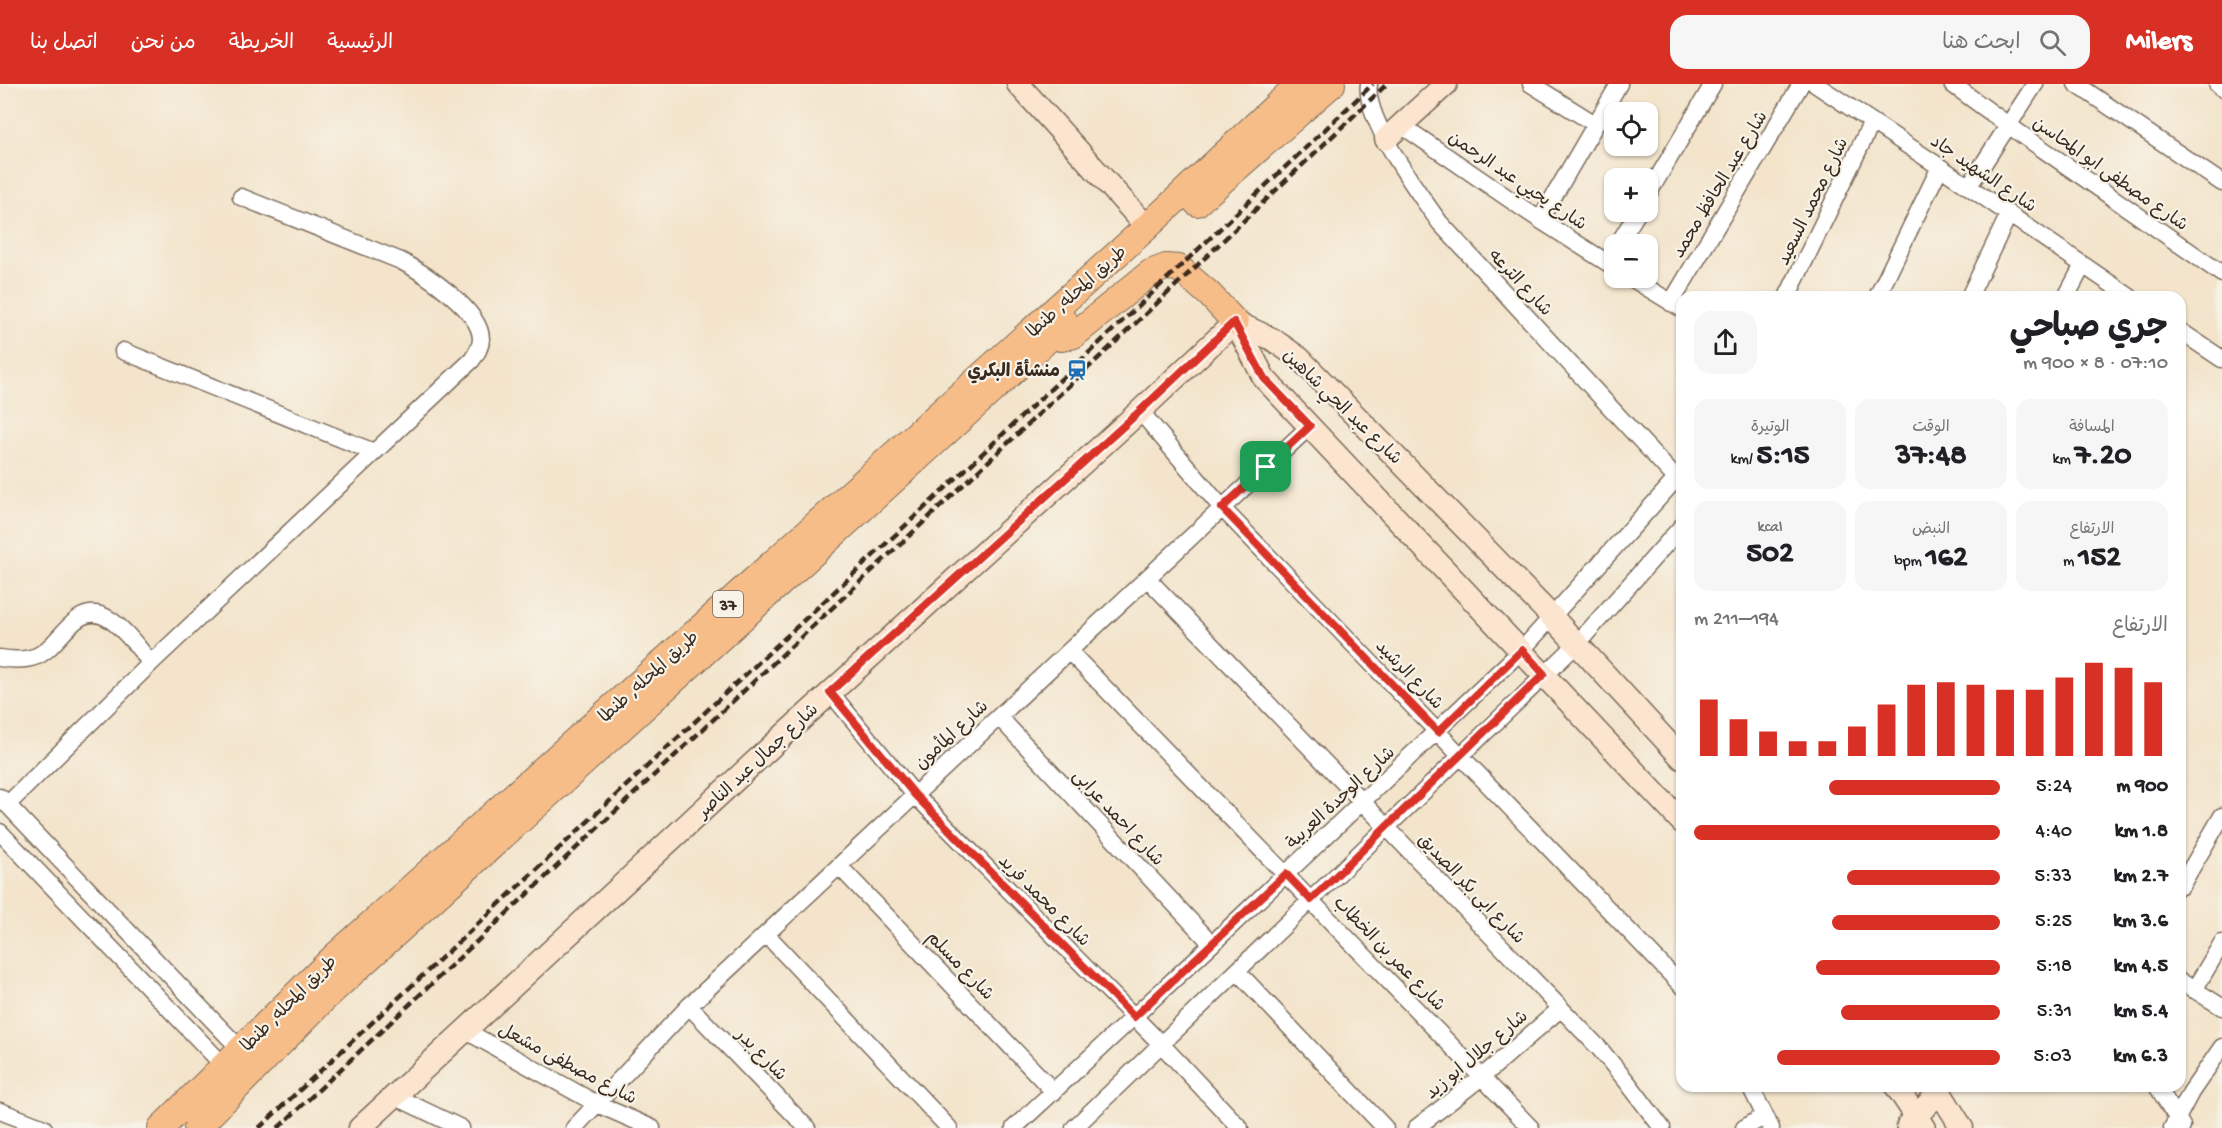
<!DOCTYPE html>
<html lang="ar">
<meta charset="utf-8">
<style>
:root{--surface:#fff;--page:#f6f6f6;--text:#202124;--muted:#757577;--accent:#d93025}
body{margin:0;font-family:"Gochi Hand","Playpen Sans Arabic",sans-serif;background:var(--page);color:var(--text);direction:rtl;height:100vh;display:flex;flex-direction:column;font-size:22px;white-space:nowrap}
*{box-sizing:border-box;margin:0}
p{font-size:20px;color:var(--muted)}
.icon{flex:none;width:33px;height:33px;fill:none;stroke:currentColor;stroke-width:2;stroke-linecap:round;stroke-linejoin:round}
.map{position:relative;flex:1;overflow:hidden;direction:ltr}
.panel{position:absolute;left:1676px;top:207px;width:510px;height:801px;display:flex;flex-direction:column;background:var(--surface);border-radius:18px;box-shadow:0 2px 4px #0004;direction:rtl}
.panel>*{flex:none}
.buttons{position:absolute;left:1604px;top:18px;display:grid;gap:12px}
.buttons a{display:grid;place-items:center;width:54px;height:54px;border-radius:12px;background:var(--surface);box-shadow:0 2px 4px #0004;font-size:30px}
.pin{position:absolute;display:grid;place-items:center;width:51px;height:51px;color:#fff;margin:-26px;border-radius:12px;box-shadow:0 3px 9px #0006}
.round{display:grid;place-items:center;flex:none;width:63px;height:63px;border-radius:18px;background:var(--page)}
.summary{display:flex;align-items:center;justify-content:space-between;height:102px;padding:0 18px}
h1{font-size:33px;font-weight:700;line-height:45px}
.metrics{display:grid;grid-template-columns:repeat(3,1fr);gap:9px;height:102px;padding:6px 18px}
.metrics div{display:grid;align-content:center;border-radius:15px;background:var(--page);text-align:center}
.metrics b{font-size:30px;font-weight:700}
.metrics small{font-size:16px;font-weight:400}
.metrics p{font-size:16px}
.chart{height:168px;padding:12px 18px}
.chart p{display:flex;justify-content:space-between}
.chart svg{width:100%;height:108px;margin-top:6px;stroke:var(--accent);stroke-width:6}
ul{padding:0 18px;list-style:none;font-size:20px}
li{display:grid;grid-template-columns:96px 72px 1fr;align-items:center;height:45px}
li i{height:15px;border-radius:8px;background:var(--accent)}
header{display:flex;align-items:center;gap:36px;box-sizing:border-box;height:84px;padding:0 30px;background:var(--accent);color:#fff}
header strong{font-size:28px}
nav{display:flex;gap:33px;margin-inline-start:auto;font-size:21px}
.search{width:420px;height:54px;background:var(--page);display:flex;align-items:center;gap:15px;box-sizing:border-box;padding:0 21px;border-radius:18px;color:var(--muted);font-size:22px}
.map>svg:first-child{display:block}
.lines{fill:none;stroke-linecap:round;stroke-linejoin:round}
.street-casing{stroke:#7b6b5b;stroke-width:19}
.secondary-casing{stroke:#7b6b5b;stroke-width:25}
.primary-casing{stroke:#7b6b5b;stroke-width:28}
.street{stroke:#fff;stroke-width:16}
.secondary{stroke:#fce5cf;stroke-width:22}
.primary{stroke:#f7bd88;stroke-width:26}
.rail{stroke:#3b2a1e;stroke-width:4.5;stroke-dasharray:9 4.5;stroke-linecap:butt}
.route-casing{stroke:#fff;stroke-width:12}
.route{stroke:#d93025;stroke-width:8}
.labels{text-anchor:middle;stroke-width:4.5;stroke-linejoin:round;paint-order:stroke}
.shield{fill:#f7f3e8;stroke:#73665b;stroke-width:1.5}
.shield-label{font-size:16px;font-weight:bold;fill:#3b2a1e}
.street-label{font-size:18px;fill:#3b2a1e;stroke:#f7f3e8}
.poi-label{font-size:18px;font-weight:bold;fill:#3b2a1e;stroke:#f7f3e8;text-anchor:end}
</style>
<header>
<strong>Milers</strong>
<div class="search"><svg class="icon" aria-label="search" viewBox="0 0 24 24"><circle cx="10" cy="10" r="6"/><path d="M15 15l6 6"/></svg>ابحث هنا</div>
<nav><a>الرئيسية</a><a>الخريطة</a><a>من نحن</a><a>اتصل بنا</a></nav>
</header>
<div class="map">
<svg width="2222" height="1044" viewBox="0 0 2222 1044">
<rect width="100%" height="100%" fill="#f7f3e8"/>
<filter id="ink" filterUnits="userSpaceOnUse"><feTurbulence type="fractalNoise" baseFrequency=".0167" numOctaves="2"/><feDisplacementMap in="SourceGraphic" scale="12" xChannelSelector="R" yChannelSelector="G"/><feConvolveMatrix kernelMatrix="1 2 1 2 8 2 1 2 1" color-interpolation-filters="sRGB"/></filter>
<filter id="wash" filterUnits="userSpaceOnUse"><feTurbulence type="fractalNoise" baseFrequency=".008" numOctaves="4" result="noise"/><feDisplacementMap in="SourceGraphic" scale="24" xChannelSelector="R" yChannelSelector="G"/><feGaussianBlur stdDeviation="1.35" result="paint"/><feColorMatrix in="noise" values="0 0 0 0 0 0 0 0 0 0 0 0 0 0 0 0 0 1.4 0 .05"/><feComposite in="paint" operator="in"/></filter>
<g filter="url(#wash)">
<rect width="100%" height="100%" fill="#f3e4cb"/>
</g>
<g filter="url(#ink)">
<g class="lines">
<g class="street-casing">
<path id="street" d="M1369 0C1363 34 1420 111 1440 139L1682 401
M1531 0 1595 40
M1815 0 1940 83 2130 213
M1952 0 2008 41 2222 190
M2076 0 2222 99
M2217 0 2222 4
M1401 41 1540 136 1614 183
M1969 102 2035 0
M1647 112 1713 0
M1540 136 1619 0
M1618 160 1638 128
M1631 194 1682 225
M1787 213 1872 38
M1877 213 1940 83
M1969 213 2009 130
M2066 213 2083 181
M1671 219 1801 0
M2180 247 2222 275
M123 267 374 368
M1140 327 1222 424 1682 902
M1147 494 1599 964 1628 999 1662 1044
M1069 567 1531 1044
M0 574C12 576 25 577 37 572 61 562 76 514 109 535 125 545 139 565 151 579
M830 608 915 711 1161 960 1240 1044
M999 633 1212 860
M0 713 241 966
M7 721 151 579 472 276C476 270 481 263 481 255 481 226 424 189 401 177L241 113
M0 748 224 982
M839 782 1054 1008
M2181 802 2222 732
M766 850 949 1044
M1237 887 1385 1044
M2180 897 2222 923
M2194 906 2222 859
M689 922 807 1044
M466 947 597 1020 652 1044
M1750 1002 1771 1044
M2157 1002 2182 1042
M394 1012 461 1044
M0 1027 44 1044
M574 1044 689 922 1310 342
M1014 1044 1212 860 1522 566 1676 395
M1074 1044 1577 560 1682 442
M1416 1044 1483 992 1560 925
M1744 1044 1765 1032
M2172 1044 2191 1008 2222 963"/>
</g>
<g class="secondary-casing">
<path id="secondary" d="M1018 0 1147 143
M1386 55 1446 0
M1235 238 1264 294 1682 738
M1235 238 1272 255 1299 274 1553 534 1682 674
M1896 1002 1924 1044
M1936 1002 1962 1044
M1908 1041 1940 1007
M360 1044 773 661 1140 327 1235 238"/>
</g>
<g class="primary-casing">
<path id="primary" d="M1197 119 1332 0
M1054 250 1061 254 1074 251 1150 189 1166 183 1179 184 1209 210 1235 238
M161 1044 333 874 1147 143 1299 0
M197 1044 326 913 1066 239"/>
</g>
<use href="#street" class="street"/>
<use href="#secondary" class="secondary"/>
<use href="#primary" class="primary"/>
<path class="rail" d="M259 1044 965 386 1373 0
M278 1044 1187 191 1387 0"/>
</g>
</g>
<g class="lines" filter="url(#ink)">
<g class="route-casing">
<path id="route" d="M1234 238 1264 294 1310 342 1222 424 1438 648 1522 566 1544 590 1311 816 1286 790 1134 933 915 711 830 608 1140 327Z"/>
</g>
<use href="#route" class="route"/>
</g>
<defs>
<g id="station-bare" transform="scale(1.62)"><path d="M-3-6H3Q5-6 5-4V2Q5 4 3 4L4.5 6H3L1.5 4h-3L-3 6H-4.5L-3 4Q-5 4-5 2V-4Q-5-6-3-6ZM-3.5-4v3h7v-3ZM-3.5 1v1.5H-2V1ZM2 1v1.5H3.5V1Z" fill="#1f6fb2" stroke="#f7f3e8" stroke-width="2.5" paint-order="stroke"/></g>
</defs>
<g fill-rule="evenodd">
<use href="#station-bare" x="1077" y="286"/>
</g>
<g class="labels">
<rect class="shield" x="713" y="507" width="30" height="26" rx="4.5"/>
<g class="shield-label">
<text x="728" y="526">37</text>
</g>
<g class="street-label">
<text transform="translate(1984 89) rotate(34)" y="6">شارع الشهيد جاد</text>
<text transform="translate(2111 89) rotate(35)" y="6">شارع مصطفى ابو المحاسن</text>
<text transform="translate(1518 96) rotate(34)" y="6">شارع يحيي عبد الرحمن</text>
<text transform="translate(1719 100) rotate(-59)" y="6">شارع عبد الحافظ محمد</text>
<text transform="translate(1812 117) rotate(-64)" y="6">شارع محمد السعيد</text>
<text transform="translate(1521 198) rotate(47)" y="6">شارع الترعه</text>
<text transform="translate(1076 207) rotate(-42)" y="6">طريق المحله, طنطا</text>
<text transform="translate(1343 322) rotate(44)" y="6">شارع عبد الحي شاهين</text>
<text transform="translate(1410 590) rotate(46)" y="6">شارع الرشيد</text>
<text transform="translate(648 592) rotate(-42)" y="6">طريق المحله, طنطا</text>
<text transform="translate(951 650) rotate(-43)" y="6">شارع المأمون</text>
<text transform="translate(757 676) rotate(-43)" y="6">شارع جمال عبد الناصر</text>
<text transform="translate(1340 713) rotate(-43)" y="6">شارع الوحدة العربية</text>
<text transform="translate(1119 733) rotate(47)" y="6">شارع احمد عرابى</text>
<text transform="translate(1472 804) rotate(46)" y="6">شارع ابى بكر الصديق</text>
<text transform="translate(1045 816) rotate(45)" y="6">شارع محمد فريد</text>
<text transform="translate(1390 869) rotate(46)" y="6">شارع عمر بن الخطاب</text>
<text transform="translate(961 881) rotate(46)" y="6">شارع مسلم</text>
<text transform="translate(288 919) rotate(-45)" y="6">طريق المحله, طنطا</text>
<text transform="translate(762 970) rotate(46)" y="6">شارع بدر</text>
<text transform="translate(1476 970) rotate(-40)" y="6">شارع جلال ابو زيد</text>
<text transform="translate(568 979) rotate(28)" y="6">شارع مصطفى مشعل</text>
</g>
<g class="poi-label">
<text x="1060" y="292">منشأة البكري</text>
</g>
</g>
</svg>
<div class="buttons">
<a><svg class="icon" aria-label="locate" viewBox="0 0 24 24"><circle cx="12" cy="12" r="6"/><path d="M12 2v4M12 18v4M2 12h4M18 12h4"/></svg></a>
<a>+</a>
<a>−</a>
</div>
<div class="pin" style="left:1266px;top:383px;background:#1e9e55"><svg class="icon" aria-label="arrive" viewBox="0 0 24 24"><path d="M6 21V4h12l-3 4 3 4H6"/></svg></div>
<section class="panel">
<div class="summary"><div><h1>جري صباحي</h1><p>07:10 · 8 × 900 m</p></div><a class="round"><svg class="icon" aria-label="share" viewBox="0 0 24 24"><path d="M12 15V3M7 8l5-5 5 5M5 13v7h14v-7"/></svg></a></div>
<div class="metrics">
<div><p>المسافة</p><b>7.20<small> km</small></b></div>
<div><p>الوقت</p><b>37:48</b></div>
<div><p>الوتيرة</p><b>5:15<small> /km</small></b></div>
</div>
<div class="metrics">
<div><p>الارتفاع</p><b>152<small> m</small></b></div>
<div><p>النبض</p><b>162<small> bpm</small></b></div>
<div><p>kcal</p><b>502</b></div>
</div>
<div class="chart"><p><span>الارتفاع</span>194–211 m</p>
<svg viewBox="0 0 160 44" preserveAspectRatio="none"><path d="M5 44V21M15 44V29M25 44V34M35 44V38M45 44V38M55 44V32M65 44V23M75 44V15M85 44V14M95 44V15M105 44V17M115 44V17M125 44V12M135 44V6M145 44V8M155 44V14"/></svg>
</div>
<ul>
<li><b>900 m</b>5:24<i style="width:56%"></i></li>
<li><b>1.8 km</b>4:40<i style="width:100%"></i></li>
<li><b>2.7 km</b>5:33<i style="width:50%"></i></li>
<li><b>3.6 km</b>5:25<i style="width:55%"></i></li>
<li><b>4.5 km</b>5:18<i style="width:60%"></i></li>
<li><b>5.4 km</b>5:31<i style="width:52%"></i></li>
<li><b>6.3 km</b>5:03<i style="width:73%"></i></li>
</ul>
</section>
</div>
